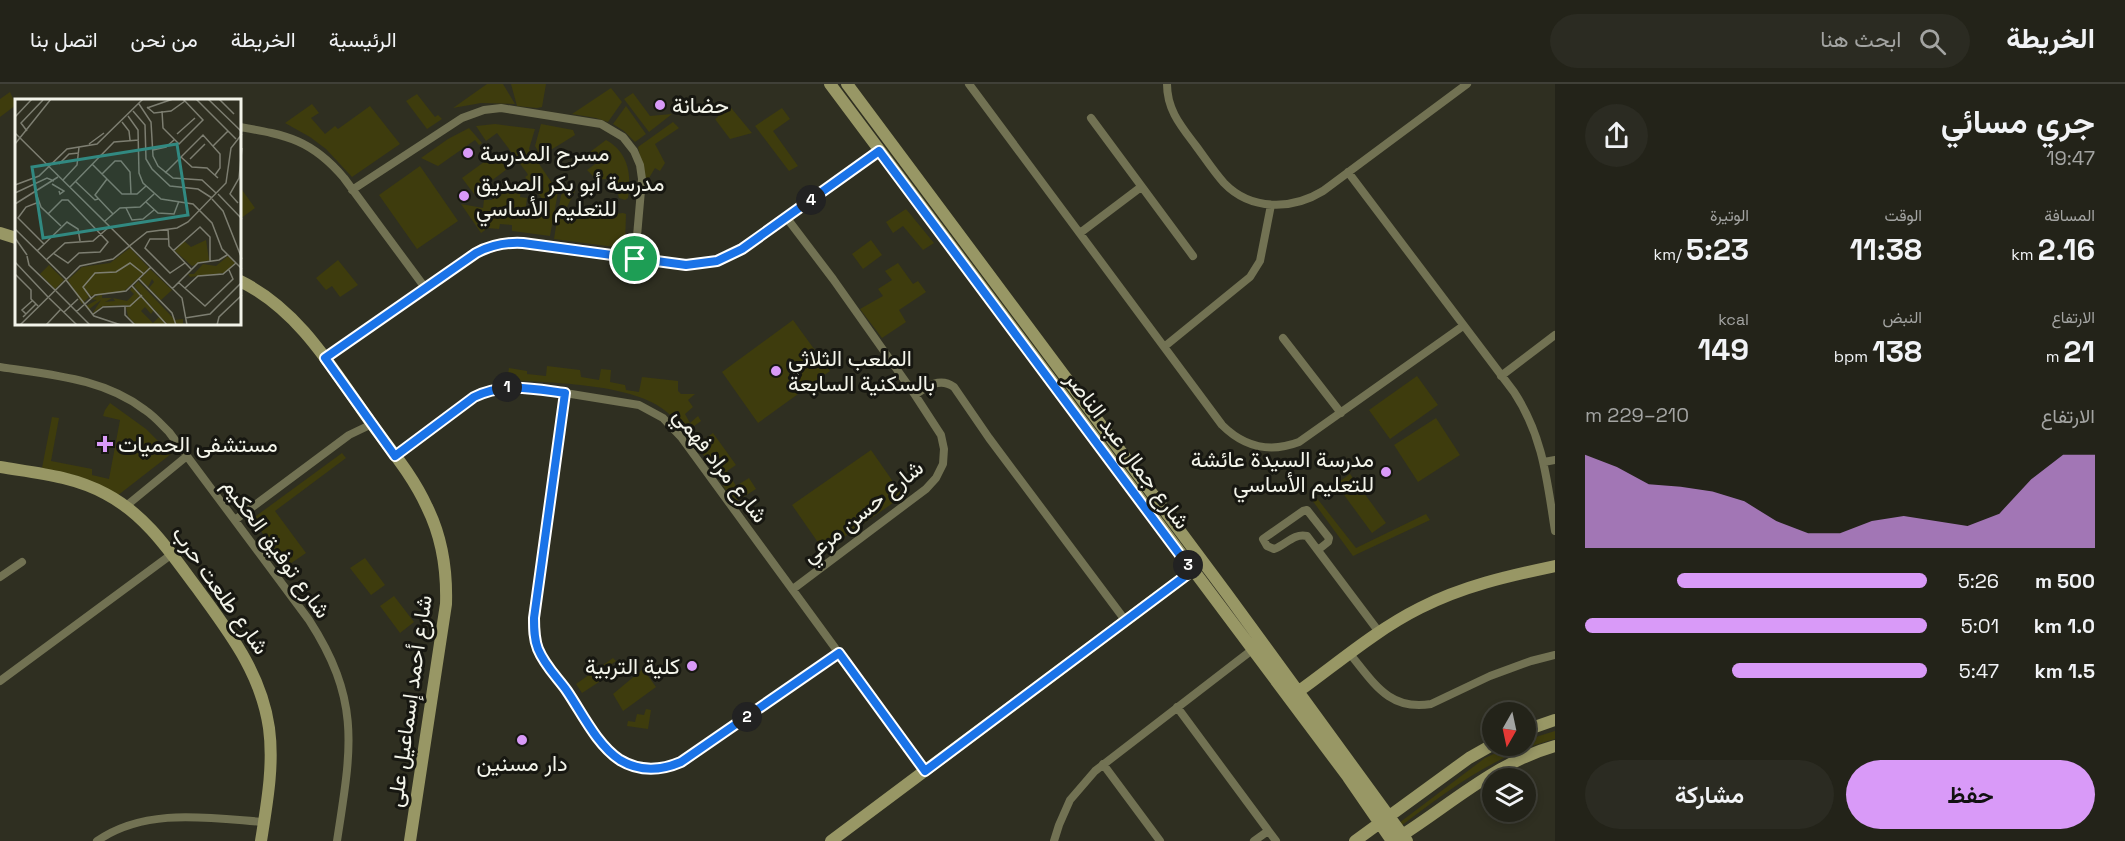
<!DOCTYPE html>
<html lang="ar">
<meta charset="utf-8">
<style>
:root{--surface:#232319;--page:#2b2b22;--text:#f1f3f6;--muted:#a3a4a2;--line:#404038;--accent:#d99af8}
body{margin:0;font-family:"Space Grotesk",Vazirmatn,sans-serif;background:var(--page);color:var(--text);direction:rtl;height:100vh;display:flex;flex-direction:column;font-size:22px;white-space:nowrap}
*{box-sizing:border-box;margin:0}
p{font-size:20px;color:var(--muted)}
.icon{flex:none;width:33px;height:33px;fill:none;stroke:currentColor;stroke-width:2;stroke-linecap:round;stroke-linejoin:round}
.map{position:relative;flex:1;overflow:hidden;direction:ltr}
.sheet{display:flex;flex-direction:column;background:var(--surface);width:570px}
.sheet>*{flex:none}
.needle{width:39px;rotate:189deg}
.tools{position:absolute;left:1482px;top:618px;display:grid;gap:12px}
.tools a{display:grid;place-items:center;width:54px;height:54px;border-radius:50%;background:var(--surface);box-shadow:0 3px 9px #0003,0 0 0 2px var(--line);font-size:30px}
.pin{position:absolute;display:grid;place-items:center;width:51px;height:51px;color:#fff;margin:-26px;border:3px solid #fff;border-radius:50%;box-shadow:0 2px 6px #0007}
.km{position:absolute;width:30px;height:30px;margin:-15px;border-radius:50%;background:#222;color:#fff;font-size:16px;line-height:30px;text-align:center}
.round{display:grid;place-items:center;flex:none;width:63px;height:63px;border-radius:32px;background:var(--page)}
.overview{display:flex;align-items:center;justify-content:space-between;height:102px;padding:0 30px}
h1{font-size:33px;font-weight:600;line-height:45px}
.stats{display:grid;grid-template-columns:repeat(3,1fr);gap:9px;height:102px;padding:6px 30px}
.stats div{display:grid;align-content:center}
.stats b{font-size:30px;font-weight:600}
.stats small{font-size:16px;font-weight:400}
.stats p{font-size:16px}
.chart{height:168px;padding:12px 30px}
.chart p{display:flex;justify-content:space-between}
.chart svg{width:100%;height:108px;margin-top:6px;fill:var(--accent);opacity:.7}
.primary-button{display:flex;gap:12px;margin-top:auto;padding:12px 30px}
.primary-button a{flex:1;height:69px;border-radius:36px;background:var(--accent);color:#111;font-size:24px;font-weight:600;line-height:69px;text-align:center}
.primary-button a+a{background:var(--page);color:var(--text)}
ul{padding:0 30px;list-style:none;font-size:20px}
li{display:grid;grid-template-columns:96px 72px 1fr;align-items:center;height:45px}
li i{height:15px;border-radius:8px;background:var(--accent)}
header{display:flex;align-items:center;gap:36px;box-sizing:border-box;height:84px;padding:0 30px;background:var(--surface);border-bottom:2px solid var(--line)}
header strong{font-size:28px}
nav{display:flex;gap:33px;margin-inline-start:auto;font-size:21px}
.search{width:420px;height:54px;background:var(--page);display:flex;align-items:center;gap:15px;box-sizing:border-box;padding:0 21px;border-radius:33px;color:var(--muted);font-size:22px}
main{display:flex;flex:1;min-height:0}
.map>svg:first-child{display:block}
.green{fill:#3e3c0d}
.lines{fill:none;stroke-linecap:round;stroke-linejoin:round}
.street{stroke:#727253;stroke-width:8}
.secondary{stroke:#989765;stroke-width:12}
.route-casing{stroke:#fff;stroke-width:12}
.route{stroke:#1a73e8;stroke-width:8}
.poi-dot{fill:#d99af8;stroke:#171711;stroke-width:2}
.labels{text-anchor:middle;stroke-width:6;stroke-linejoin:round;paint-order:stroke}
.poi-label{font-size:22px;fill:#f3f4ea;stroke:#171711;text-anchor:start}
.street-label{font-size:22px;fill:#f3f4ea;stroke:#171711}
.inset-road{fill:none;stroke:#7d7e71;stroke-width:1.5}
.view{fill:#318981;fill-opacity:0.15;stroke:#318981;stroke-width:3}
.inset-edge{fill:none;stroke:#f3f4ea;stroke-width:3}
</style>
<header>
<strong>الخريطة</strong>
<div class="search"><svg class="icon" aria-label="search" viewBox="0 0 24 24"><circle cx="10" cy="10" r="6"/><path d="M15 15l6 6"/></svg>ابحث هنا</div>
<nav><a>الرئيسية</a><a>الخريطة</a><a>من نحن</a><a>اتصل بنا</a></nav>
</header>
<main>
<section class="sheet">
<div class="overview"><div><h1>جري مسائي</h1><p>19:47</p></div><a class="round"><svg class="icon" aria-label="share" viewBox="0 0 24 24"><path d="M12 15V3M7 8l5-5 5 5M5 13v7h14v-7"/></svg></a></div>
<div class="stats">
<div><p>المسافة</p><b>2.16<small> km</small></b></div>
<div><p>الوقت</p><b>11:38</b></div>
<div><p>الوتيرة</p><b>5:23<small> /km</small></b></div>
</div>
<div class="stats">
<div><p>الارتفاع</p><b>21<small> m</small></b></div>
<div><p>النبض</p><b>138<small> bpm</small></b></div>
<div><p>kcal</p><b>149</b></div>
</div>
<div class="chart"><p><span>الارتفاع</span>210–229 m</p>
<svg viewBox="0 0 160 44" preserveAspectRatio="none"><path d="M0 44V6L10 11L20 18L30 19L40 21L50 25L60 33L70 38L80 38L90 33L100 31L110 33L120 35L130 30L140 16L150 6L160 6V44z"/></svg>
</div>
<ul>
<li><b>500 m</b>5:26<i style="width:73%"></i></li>
<li><b>1.0 km</b>5:01<i style="width:100%"></i></li>
<li><b>1.5 km</b>5:47<i style="width:57%"></i></li>
</ul>
<div class="primary-button"><a>حفظ</a><a>مشاركة</a></div>
</section>
<div class="map">
<svg width="1555" height="757" viewBox="0 0 1555 757">
<rect width="100%" height="100%" fill="#2f2f21"/>
<path class="green" d="M487 0H503L515 20 481 19 453 24Z
M511 0H546L542 23 537 24 517 22Z
M611 4 622 18 608 38 596 34 572 30Z
M10 8 16 21 0 33V15Z
M633 9 650 32 672 30 649 48 624 15Z
M417 10 435 33 438 31 442 35 427 45 406 17Z
M727 19 752 49 730 55 715 35 718 33 714 27Z
M312 20 319 29 311 34 325 50 335 42 338 45 370 22 400 60 352 93 326 65 310 53 285 39Z
M626 22 646 50 635 58 624 47 613 40Z
M782 24 790 35 773 47 798 82 789 87 755 42Z
M673 38 679 44 655 60 665 79 660 87 655 84 646 99 638 63Z
M495 40 535 45 529 65 558 108 550 152 512 147V141L500 140 499 145 488 144 481 149 461 120 483 124 484 116H492L493 109 501 110V103L521 105 520 113 527 114 526 122H533V130H542L544 117 525 93 528 91 527 89 497 49 486 57 476 42Z
M541 40 573 46 575 51 541 72 535 62Z
M469 44 482 59 479 61 475 56 438 82 421 74 448 55Z
M606 56C628 68 632 90 628 114L625 116 619 114 614 94 597 96 587 86 598 78 590 68Z
M495 70 507 85 474 110 462 94Z
M420 82 458 137 417 165 379 111Z
M572 102 575 107 567 123 569 136 623 129 626 130 625 159 622 164 554 155 561 111Z
M240 103 255 124 240 135Z
M906 125 934 159 923 166 903 142 893 149 886 138Z
M871 156 882 171 863 185 852 170Z
M338 176 358 201 340 213 332 202 326 206 316 194Z
M898 179 913 200 918 197 926 208 899 226 906 238 882 254 860 225 883 212 878 205 892 196 885 187Z
M793 236 830 287 758 339 722 288Z
M547 282 580 286 581 293 599 296 601 285 611 286 610 298 625 301 626 306 639 308 642 293 678 297V307L681 310H695L688 316 693 323 685 330 690 339 698 332 701 337 690 345 699 359 713 349 736 381 727 387 736 402 749 394 756 405 734 419C714 389 696 353 668 329 635 299 550 299 507 296L509 284 527 287V290L546 292Z
M1417 292 1438 321 1390 355 1369 326Z
M110 319 146 345 171 370 117 412 78 392 42 384 52 333 59 334 51 377 92 385V391L109 395 120 336 103 332 105 326Z
M1436 334 1460 371 1418 398 1394 361Z
M871 366 903 412 824 467 792 421Z
M342 369 346 374 275 427 306 469 287 482 252 435Z
M1350 390 1386 439 1372 449 1336 400Z
M1316 413 1356 464 1426 430 1430 436 1353 472 1312 416Z
M365 474 385 501 371 511 350 484Z
M394 512 414 538 400 549 380 522Z
M613 574 616 577 595 592 599 598 582 609 576 600Z
M643 585 656 603 623 627 613 610Z
M646 625 651 626 648 645 627 642 628 637 635 638 637 630 644 631Z
M1555 647V655C1494 671 1450 705 1401 742L1399 739 1485 674 1511 662H1526V656Z"/>
<g class="lines">
<path class="street" d="M969 0 1222 341C1244 363 1270 369 1299 358L1463 242
M1167 0C1167 26 1181 42 1196 62 1205 74 1214 88 1224 99 1251 127 1292 126 1323 107L1467 0
M1091 34 1193 172
M240 43C287 51 312 56 344 94L426 205
M1348 88 1514 308C1543 352 1547 396 1555 447
M352 106 462 34 484 26 501 24 601 40 623 53 634 67 640 81 642 95 635 175
M786 133 833 195 915 311 941 351 944 365 943 380 936 394 926 405 793 505
M1080 149 1141 103
M1283 254 1341 329
M1164 263 1250 193 1260 177 1271 121
M325 274 476 169C491 161 506 158 523 159L686 181 717 177 742 165 879 67
M0 283C51 291 103 294 145 326 154 332 161 340 169 348L309 536C362 618 351 665 337 757
M1501 292 1555 251
M565 309 534 534C534 545 534 555 538 565 545 581 557 593 567 607 582 629 597 661 620 676 640 688 660 687 681 678L839 569
M915 311C927 302 940 293 954 303L989 354 1125 536
M395 372 475 313 494 305 509 303 565 309 639 321 663 334 681 353 925 687
M1544 378 1555 376
M126 422 187 372
M235 436 349 351 372 340
M1318 466 1328 458 1329 454 1307 426 1303 427 1263 455 1267 462 1274 465C1286 461 1293 449 1307 452L1379 548
M0 493 22 478
M1350 570C1374 599 1389 627 1431 620L1490 592 1531 577 1555 571
M0 597 172 470
M1177 623 1276 757
M1103 680 1160 757
M97 757C146 723 209 734 264 738
M1054 757 1059 741 1070 716 1095 687 1252 566
M1254 757 1268 747"/>
<path class="secondary" d="M830 0 1348 693 1392 757
M847 0 1227 510 1407 757
M0 149 16 154
M240 197C300 226 334 287 371 339 391 366 413 392 427 423 442 453 447 487 446 520L410 757
M0 383C36 389 73 392 106 410 146 431 170 468 197 504 228 547 261 588 269 644 274 681 267 719 261 757
M1299 607C1338 579 1376 546 1420 524 1463 502 1508 492 1555 482
M1526 646 1555 636
M1396 755C1449 722 1494 679 1555 662
M831 757 1192 487
M1355 757 1469 674 1492 661"/>
</g>
<g class="lines">
<g class="route-casing">
<path id="route" d="M879 67 1192 487 925 687 839 569 681 678C660 687 640 688 620 676 597 661 582 629 567 607 557 593 545 582 538 565 534 555 534 545 534 534L565 309C534 305 504 298 474 313L395 372 325 274 476 169C491 161 506 158 523 159L686 181 717 177 742 165Z"/>
</g>
<use href="#route" class="route"/>
</g>
<g class="poi-dot">
<circle cx="660" cy="21" r="6"/>
<circle cx="468" cy="69" r="6"/>
<circle cx="464" cy="112" r="6"/>
<circle cx="776" cy="287" r="6"/>
<path d="M102 351h6v6h6v6h-6v6h-6v-6h-6v-6h6z"/>
<circle cx="1386" cy="388" r="6"/>
<circle cx="692" cy="582" r="6"/>
<circle cx="522" cy="656" r="6"/>
</g>
<g class="labels">
<g class="poi-label">
<text x="672" y="29">حضانة</text>
<text x="480" y="77">مسرح المدرسة</text>
<text x="476" y="107">مدرسة أبو بكر الصديق<tspan x="476" dy="25">للتعليم الأساسي</tspan></text>
<text x="788" y="282">الملعب الثلاثي<tspan x="788" dy="25">بالسكنية السابعة</tspan></text>
<text x="118" y="368">مستشفى الحميات</text>
<text x="1374" y="383" text-anchor="end">مدرسة السيدة عائشة<tspan x="1374" dy="25">للتعليم الأساسي</tspan></text>
<text x="680" y="590" text-anchor="end">كلية التربية</text>
<text x="522" y="687" text-anchor="middle">دار مسنين</text>
</g>
<g class="street-label">
<text transform="translate(1128 366) rotate(53)" y="8">شارع جمال عبد الناصر</text>
<text transform="translate(721 381) rotate(52)" y="8">شارع مراد فهمي</text>
<text transform="translate(862 427) rotate(-39)" y="8">شارع حسن مرعي</text>
<text transform="translate(277 464) rotate(54)" y="8">شارع توفيق الحكيم</text>
<text transform="translate(221 506) rotate(55)" y="8">شارع طلعت حرب</text>
<text transform="translate(409 617) rotate(-82)" y="8">شارع أحمد إسماعيل على</text>
</g>
</g>
<g transform="translate(15 15)">
<rect width="226" height="226" fill="#2f2f21"/>
<path d="M191 141 194 161 177 167 160 152 169 142 176 148ZM115 149 134 169 108 193 76 197 70 192 74 198 67 205 53 181 67 168 95 164ZM213 157 220 164 209 174 175 178 173 175H179L188 165 201 167ZM34 166 49 181 40 190 25 175ZM135 170 157 191 146 201 134 189 139 183 137 180 133 188 125 180ZM123 182 160 221 168 220V226H153L119 187ZM117 188 126 196 115 206 88 207 77 215 86 201 73 211 71 207 82 201 76 200 87 195V199H97L90 203 100 202 98 199 112 202 119 195 115 191ZM127 197 139 211 136 215 130 208 126 212 138 224 146 216 151 226H121L113 217 111 208Z" fill="#3e3c0d"/>
<path class="inset-road" d="M181 0 221 40M193 0 227 33M204 0 219 15M124 5 136 23 138 57 143 67 158 79 187 81 201 94M132 8 139 14 156 12 170 2M132 9 158 0M118 12 130 26 131 60 137 70 155 87 183 90 197 99M147 12 148 29 164 45 188 21 168 0M113 17 123 31 124 74 128 84 146 100 178 105 197 124 207 150 227 170M0 18 17 0M107 23 114 32 115 41M12 32 6 24 28 1M0 34 167 199 172 226M162 35 180 19M0 45 36 0M74 45 89 34M198 47 213 32M138 51 151 48 159 41M166 58 177 68 192 69 203 79M175 60 190 45M44 65 54 55 64 54M77 65 107 95H122L131 87M150 74 188 36 205 55V69L200 76M87 75 100 62H106L115 73 116 95M92 80 80 96 98 115M48 81 62 66 64 48M60 82 80 101 83 100M37 85 49 92 45 95 44 92M0 86 24 77 52 50 82 45 128 0M55 88 99 43 124 41M0 94 32 79 39 82M21 94 26 108 46 127M203 95 227 120M197 100 208 112 227 160M24 103 11 108 3 119 29 145M131 103 143 114 159 115 164 102M223 104 215 95 224 79 227 49M0 105 43 78M111 109 117 121 128 120 139 111M33 115 47 101H53L93 143 85 153 64 154 53 164 38 154M90 122 105 109 125 108 139 95M0 130 51 180M153 130 154 147 176 170M0 139 12 156M153 140H135L130 149 155 174 170 164M22 152 52 123 63 130 65 142M158 152 185 128 195 138V162M12 157 14 166 40 191M31 161 50 144 78 142 94 128M0 163 33 198M0 175 16 191V200L23 207M124 180 157 214 161 226M51 181 79 217 106 226M163 183 190 207 218 180 214 171M117 187 152 226M170 189 183 177 208 175 221 164M157 190 183 164 204 161 212 156M41 192 75 226M34 199 62 226M76 199 68 188 80 174 101 173 115 164 129 175M110 207V216L120 226M49 213 63 200M61 213 80 196 111 192 136 168M11 215 7 211 17 202M77 216 88 208 115 207 127 196M8 218 21 205M170 219 195 215 227 183M5 226 65 167 98 160 132 133 162 129 173 123 211 84 216 49 227 35M31 226 46 210M202 226 204 218 227 196"/>
<path class="view" d="M162 45 173 116 28 139 17 68Z"/>
<rect width="226" height="226" class="inset-edge"/>
</g>
</svg>
<div class="tools">
<a><svg class="needle" viewBox="-14 -14 28 28"><path d="M0-13l5 13h-10z" fill="#e53935"/><path d="M0 13l5-13h-10z" fill="#a3a4a2"/></svg></a>
<a><svg class="icon" aria-label="layers" viewBox="0 0 24 24"><path d="M12 4l9 5-9 5-9-5zM3 14l9 5 9-5"/></svg></a>
</div>
<div class="pin" style="left:635px;top:175px;background:#1e9e55"><svg class="icon" aria-label="arrive" viewBox="0 0 24 24"><path d="M6 21V4h12l-3 4 3 4H6"/></svg></div>
<b class="km" style="left:507px;top:303px">1</b>
<b class="km" style="left:747px;top:633px">2</b>
<b class="km" style="left:1188px;top:481px">3</b>
<b class="km" style="left:811px;top:116px">4</b>
</div>
</main>
